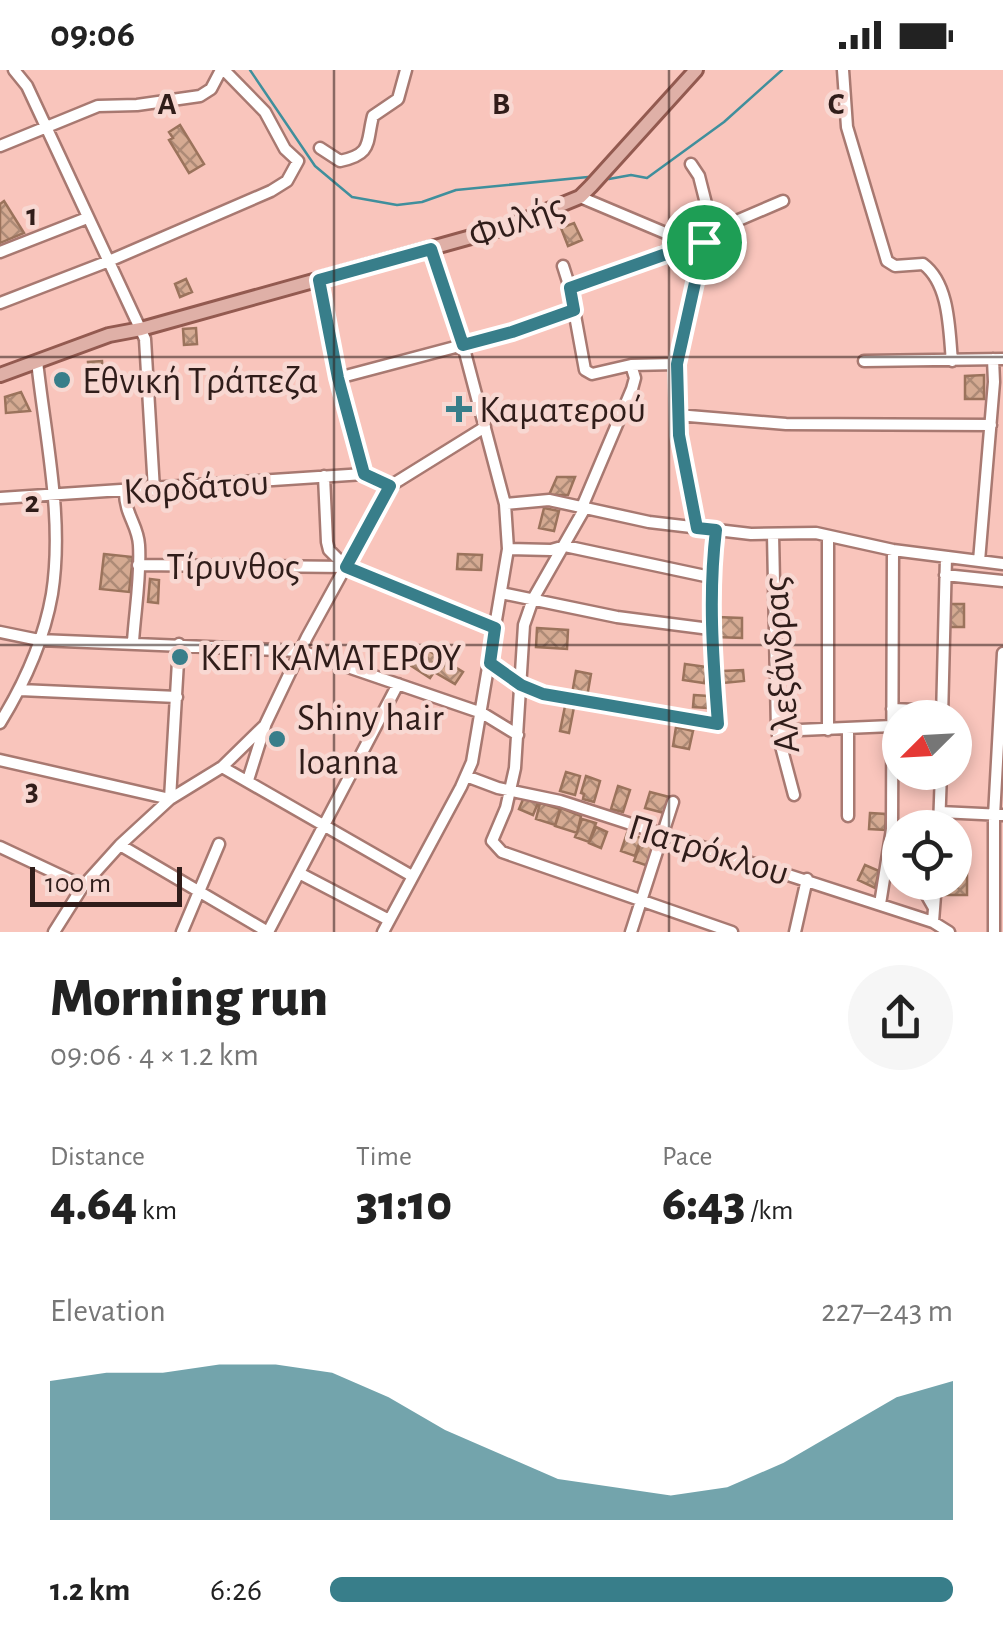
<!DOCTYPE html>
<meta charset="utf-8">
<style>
:root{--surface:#fff;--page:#f6f6f6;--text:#222;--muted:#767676;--accent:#387e8a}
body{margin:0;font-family:"Alegreya Sans",sans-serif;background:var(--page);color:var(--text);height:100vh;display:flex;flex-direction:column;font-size:38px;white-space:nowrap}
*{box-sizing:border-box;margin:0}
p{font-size:32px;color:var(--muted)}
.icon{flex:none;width:55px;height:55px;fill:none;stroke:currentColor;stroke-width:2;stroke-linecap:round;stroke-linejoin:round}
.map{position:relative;height:862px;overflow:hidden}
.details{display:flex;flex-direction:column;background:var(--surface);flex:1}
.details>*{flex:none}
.needle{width:65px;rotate:246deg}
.fabs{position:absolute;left:882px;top:630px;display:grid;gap:20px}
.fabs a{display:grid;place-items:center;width:90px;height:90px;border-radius:50%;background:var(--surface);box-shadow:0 5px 15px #0003;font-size:50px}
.scale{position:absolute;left:30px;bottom:25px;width:152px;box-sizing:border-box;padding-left:10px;border:5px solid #301d1a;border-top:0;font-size:28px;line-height:35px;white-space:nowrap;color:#301d1a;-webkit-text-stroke:8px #f8d8d2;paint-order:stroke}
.pin{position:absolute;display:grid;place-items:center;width:85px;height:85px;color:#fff;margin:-42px;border:5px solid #fff;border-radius:50%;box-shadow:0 2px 10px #0007}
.round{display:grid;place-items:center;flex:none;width:105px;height:105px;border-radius:52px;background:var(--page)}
.overview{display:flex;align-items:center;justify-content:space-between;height:170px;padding:0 50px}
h1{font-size:55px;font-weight:800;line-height:75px}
.stats{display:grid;grid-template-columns:repeat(3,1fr);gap:15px;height:170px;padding:10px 50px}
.stats div{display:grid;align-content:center}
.stats b{font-size:50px;font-weight:800}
.stats small{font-size:28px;font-weight:400}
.stats p{font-size:28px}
.chart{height:280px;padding:20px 50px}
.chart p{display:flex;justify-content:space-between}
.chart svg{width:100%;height:180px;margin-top:10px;fill:var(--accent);opacity:.7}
ul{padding:0 50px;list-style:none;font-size:32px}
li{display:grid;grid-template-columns:160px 120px 1fr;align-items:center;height:75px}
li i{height:25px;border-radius:12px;background:var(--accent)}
.status{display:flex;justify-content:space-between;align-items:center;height:70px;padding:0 50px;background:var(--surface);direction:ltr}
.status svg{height:28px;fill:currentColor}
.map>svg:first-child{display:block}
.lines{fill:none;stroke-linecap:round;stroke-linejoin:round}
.stream{stroke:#408f9c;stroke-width:2.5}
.building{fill:url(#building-cross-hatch);stroke:#9b735c;stroke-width:2.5}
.minor-casing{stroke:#a87971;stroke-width:15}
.major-casing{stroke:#935a50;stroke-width:18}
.minor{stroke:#fff;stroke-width:10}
.major{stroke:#dfb0a7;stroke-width:12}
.route-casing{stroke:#fff;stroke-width:20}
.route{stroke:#387e8a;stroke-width:12}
.grid{fill:none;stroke:#301d1a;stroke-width:2.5;stroke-opacity:0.55}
.poi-dot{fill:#387e8a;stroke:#f8d8d2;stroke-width:4}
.labels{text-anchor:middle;stroke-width:9;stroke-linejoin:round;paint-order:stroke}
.street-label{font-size:38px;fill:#301d1a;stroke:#f8d8d2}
.poi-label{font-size:38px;fill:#301d1a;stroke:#f8d8d2;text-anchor:start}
.grid-label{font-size:32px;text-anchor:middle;font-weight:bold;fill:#301d1a;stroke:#f8d8d2;stroke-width:9;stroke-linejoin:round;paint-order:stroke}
</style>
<div class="status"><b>09:06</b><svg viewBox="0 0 49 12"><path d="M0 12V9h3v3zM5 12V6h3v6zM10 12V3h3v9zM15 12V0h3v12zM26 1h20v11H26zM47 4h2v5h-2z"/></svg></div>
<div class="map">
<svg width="1003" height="862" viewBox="0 0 1003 862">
<defs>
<pattern id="building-cross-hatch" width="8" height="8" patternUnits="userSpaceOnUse" patternTransform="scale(2.5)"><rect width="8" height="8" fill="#d5aa92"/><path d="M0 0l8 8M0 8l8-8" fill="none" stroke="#ad8a76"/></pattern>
</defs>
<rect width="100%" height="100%" fill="#f9c5bc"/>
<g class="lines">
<path class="stream" d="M250 0 315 96 352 127 397 135 422 132 456 120 588 107
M609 109 631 105 647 108 724 52 782 0"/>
</g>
<path class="building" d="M180 55 204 94 189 103 169 70 173 68 169 62Z
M4 131 24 163 0 173V134Z
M574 153 582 170 568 176 561 158Z
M186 209 192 222 180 227 175 214Z
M196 258 197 274 184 275 183 259Z
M102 291 104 319 90 320 88 292Z
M984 305V329H965V306Z
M21 322 30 341 6 343 5 327Z
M557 407H575L568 425H549Z
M544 438 559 441 554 461 539 458Z
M104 484 133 487 129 522 100 519Z
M458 484 482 485 481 500 457 499Z
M150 509 159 510 158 533 148 532Z
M950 534H964V557H949Z
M717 547 742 548V568L716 567Z
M537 558 568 560 567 579 536 577Z
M421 576 463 602 455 614 434 602 430 608 410 595Z
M685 594 707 597 704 613 683 610Z
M743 600 744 611 724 613 723 601Z
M576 601 591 604 587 627 572 624Z
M694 625 708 626 707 638 693 637Z
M565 636 574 637 569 663 560 661Z
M676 657 693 661 689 679 673 676Z
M566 702 580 706 575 725 560 721Z
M586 706 600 711 594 732 583 729 584 724 581 723Z
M618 716 630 720 623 742 611 739Z
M650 722 669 727 664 743 645 738Z
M524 727 538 733 533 745 519 739Z
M540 733 560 739 555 755 536 749Z
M561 738 581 746 577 763 555 756Z
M870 743 886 744 885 760 869 759Z
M582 749 596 753 589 772 575 767Z
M596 757 607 762 601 778 589 773Z
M627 763 641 768 635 786 621 781Z
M642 770 655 775 648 796 634 791Z
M865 795 879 801 875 818 858 810Z
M955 802H967V825H944V812H955Z"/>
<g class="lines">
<g class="minor-casing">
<path id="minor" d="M14 0 27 16 145 269 154 420
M843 0 847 57 887 191 895 196 923 194C950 214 949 261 952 291
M0 76 98 36 137 35 200 26 211 19 221 0
M320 78 340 91C373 84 366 73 373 46L398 29 406 0
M691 94 699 106 713 161
M580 127 682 170 704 172
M0 182 87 148
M563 196 570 218 585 300 592 304 631 295 677 294
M319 210 338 308 364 404
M570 218 666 184 682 170
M0 233 109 191 271 121 287 111 298 91 285 79 265 42 224 0
M864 291 1003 289
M338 308 512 262 574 240
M677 345 786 354 991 355
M324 406 327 472 329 480 346 497
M125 422C125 445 138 455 139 475 141 507 135 540 133 572
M0 428 364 404 390 416
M505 434 549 430 649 452 751 464 816 463 893 480 1003 494
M582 437 632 319 635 308 631 295
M585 438 533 529 524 555 515 698 506 738 492 771 502 782 732 862
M697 457 677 349V294L699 186 713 161 783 131
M773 464 777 661 794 725
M508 479 551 480 565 476 710 507
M979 491 994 312 993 289
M138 495 346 497 495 558
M945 505 1003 511
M501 523 617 547 710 559
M0 562 39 570 301 581 482 643 518 665
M490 593 521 615 543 624 719 654C713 588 708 526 715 460
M20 620 177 627
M892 639 942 641
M942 648 946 487
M0 653C24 614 44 570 52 524 64 448 45 366 37 291
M828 660V466
M777 661 892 656
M0 690 170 729
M222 697 412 806
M466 706 498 718 560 731 933 852 949 862
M248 710 265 656
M170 729 179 574
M940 742 1003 745
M848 746V660
M939 758 941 702
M120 775 268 862
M0 777 83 816
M299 803 389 850
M919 812 934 838
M880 834 892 759 893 480
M933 852 936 812
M54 862 83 816 120 775 170 729 222 697 265 655 307 567 390 416 485 357
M182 862 219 774
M268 862 398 614
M383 862 461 717 472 692 508 479 505 434 463 275 431 179
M631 862 673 732
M795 862 807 809
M994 862V746L1003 583"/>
</g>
<g class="major-casing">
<path id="major" d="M0 305 109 265 141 259 507 157 580 127 591 116 696 0"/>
</g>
<use href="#minor" class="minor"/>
<use href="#major" class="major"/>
</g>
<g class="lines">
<g class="route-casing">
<path id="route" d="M682 170 704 172 677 294 679 365 697 458 716 460C708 526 713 588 718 654L543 624 521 615 490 593 495 558 346 497 390 416 364 404 338 308 319 210 431 179 463 275 512 262 574 240 570 218 666 184Z"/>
</g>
<use href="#route" class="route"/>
</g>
<path class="grid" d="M334 0V862M669 0V862M0 287H1003M0 575H1003"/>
<g class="poi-dot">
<circle cx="62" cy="310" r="10"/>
<path d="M454 324h10v10h10v10h-10v10h-10v-10h-10v-10h10z"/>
<circle cx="180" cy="587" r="10"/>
<circle cx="277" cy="669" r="10"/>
</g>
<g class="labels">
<g class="street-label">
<text transform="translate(516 150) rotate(-20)" y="13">Φυλής</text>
<text transform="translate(196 416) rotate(-4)" y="13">Κορδάτου</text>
<text x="233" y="509">Τίρυνθος</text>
<text transform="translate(780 595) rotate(-94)" y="13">Αλεξάνδρας</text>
<text transform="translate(709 779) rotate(17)" y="13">Πατρόκλου</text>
</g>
<g class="poi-label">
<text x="82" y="323">Εθνική Τράπεζα</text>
<text x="479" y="352">Καματερού</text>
<text x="200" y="600">ΚΕΠ ΚΑΜΑΤΕΡΟΥ</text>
<text x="297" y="660">Shiny hair<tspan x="297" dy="44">Ioanna</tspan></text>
</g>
</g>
<g class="grid-label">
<text x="167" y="44">A</text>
<text x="501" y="44">B</text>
<text x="836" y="44">C</text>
<text x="32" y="155">1</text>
<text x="32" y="442">2</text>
<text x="32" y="730">3</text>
</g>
</svg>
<div class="fabs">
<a><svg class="needle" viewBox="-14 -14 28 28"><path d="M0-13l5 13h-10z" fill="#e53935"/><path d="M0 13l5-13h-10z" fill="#767676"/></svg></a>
<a><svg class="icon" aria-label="locate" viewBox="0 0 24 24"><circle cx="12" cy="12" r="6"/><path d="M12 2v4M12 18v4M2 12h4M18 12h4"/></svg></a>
</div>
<div class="scale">100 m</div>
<div class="pin" style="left:704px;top:172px;background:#1e9e55"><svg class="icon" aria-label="arrive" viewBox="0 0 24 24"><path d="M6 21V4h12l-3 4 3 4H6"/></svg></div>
</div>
<section class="details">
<div class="overview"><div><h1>Morning run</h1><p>09:06 · 4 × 1.2 km</p></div><a class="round"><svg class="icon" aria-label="share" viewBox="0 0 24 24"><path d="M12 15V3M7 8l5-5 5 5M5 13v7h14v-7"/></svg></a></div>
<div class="stats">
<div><p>Distance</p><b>4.64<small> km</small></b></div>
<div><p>Time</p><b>31:10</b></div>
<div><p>Pace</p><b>6:43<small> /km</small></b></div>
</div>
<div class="chart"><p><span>Elevation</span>227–243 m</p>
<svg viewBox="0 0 160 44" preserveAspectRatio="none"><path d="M0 44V10L10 8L20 8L30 6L40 6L50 8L60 14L70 22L80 28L90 34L100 36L110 38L120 36L130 30L140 22L150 14L160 10V44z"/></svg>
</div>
<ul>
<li><b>1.2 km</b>6:26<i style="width:100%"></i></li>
</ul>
</section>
